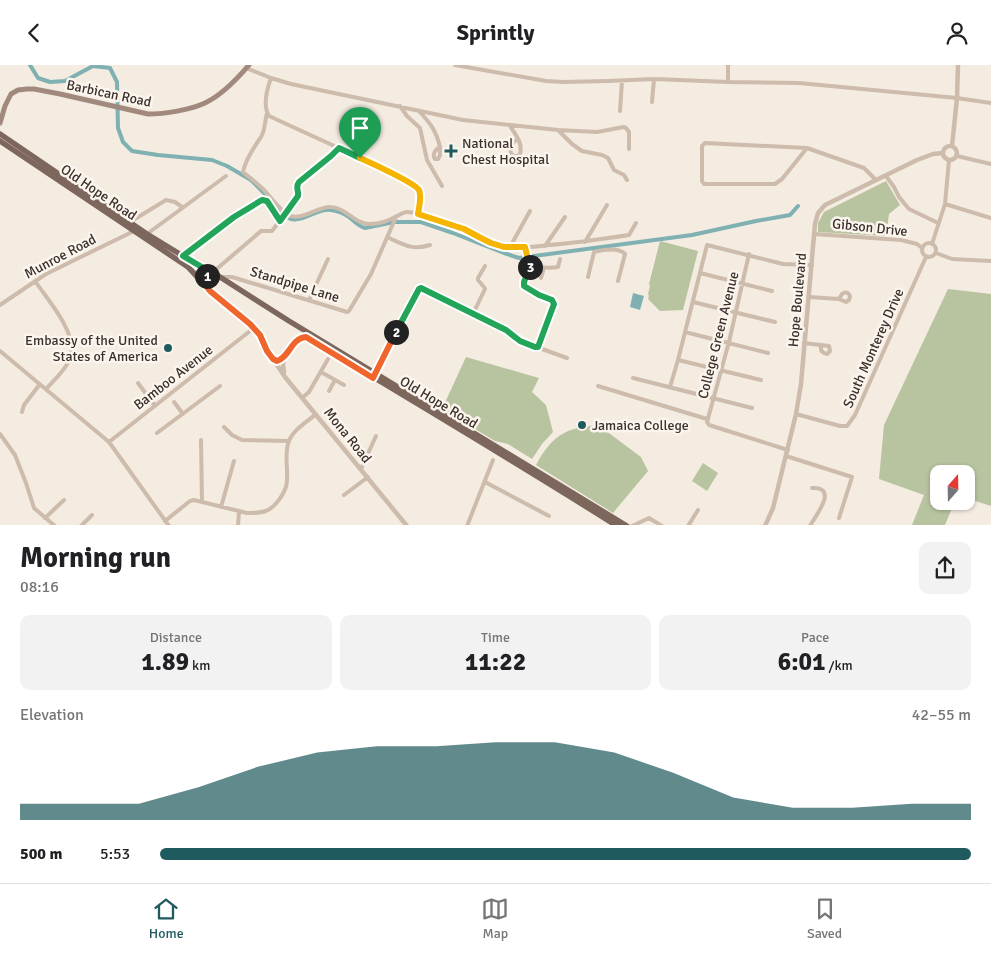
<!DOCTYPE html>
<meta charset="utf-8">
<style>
:root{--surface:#fff;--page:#f2f2f2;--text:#202124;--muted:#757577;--line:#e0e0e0;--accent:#1f5a5e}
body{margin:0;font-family:Signika,sans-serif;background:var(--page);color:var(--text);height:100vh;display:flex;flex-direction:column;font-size:19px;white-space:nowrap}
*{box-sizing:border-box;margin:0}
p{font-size:16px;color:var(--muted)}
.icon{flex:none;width:28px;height:28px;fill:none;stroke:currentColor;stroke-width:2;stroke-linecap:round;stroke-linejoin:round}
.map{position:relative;height:460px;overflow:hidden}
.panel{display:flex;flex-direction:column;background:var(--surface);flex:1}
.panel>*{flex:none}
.needle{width:32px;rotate:20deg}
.fabs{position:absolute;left:930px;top:400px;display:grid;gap:10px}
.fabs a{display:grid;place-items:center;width:45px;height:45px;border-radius:10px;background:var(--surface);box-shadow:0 1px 4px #0004;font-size:25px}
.pin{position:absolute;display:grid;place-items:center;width:42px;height:42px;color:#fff;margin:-51px -21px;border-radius:50% 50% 50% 0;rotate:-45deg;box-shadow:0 0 5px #0007}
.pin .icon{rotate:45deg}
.km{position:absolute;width:25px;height:25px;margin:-12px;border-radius:50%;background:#222;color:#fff;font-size:14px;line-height:25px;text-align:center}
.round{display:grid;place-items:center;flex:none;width:52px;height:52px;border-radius:10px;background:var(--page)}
.summary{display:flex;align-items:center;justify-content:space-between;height:85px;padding:0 20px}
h1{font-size:28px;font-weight:700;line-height:38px}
.stats{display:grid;grid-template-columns:repeat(3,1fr);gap:8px;height:85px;padding:5px 20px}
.stats div{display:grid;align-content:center;border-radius:10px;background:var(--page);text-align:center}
.stats b{font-size:25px;font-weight:700}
.stats small{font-size:14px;font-weight:400}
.stats p{font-size:14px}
.chart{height:140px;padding:10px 20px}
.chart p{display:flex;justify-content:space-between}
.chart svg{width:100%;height:90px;margin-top:5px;fill:var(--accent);opacity:.7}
ul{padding:0 20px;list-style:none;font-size:16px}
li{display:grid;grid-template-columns:80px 60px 1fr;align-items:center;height:38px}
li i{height:12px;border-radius:6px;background:var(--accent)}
header{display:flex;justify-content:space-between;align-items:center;height:65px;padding:0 20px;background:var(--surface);font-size:22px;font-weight:700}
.tabs{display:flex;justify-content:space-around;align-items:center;height:70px;border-top:1px solid var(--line);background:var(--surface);font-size:14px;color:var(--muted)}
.tabs a{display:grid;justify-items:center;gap:2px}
.tabs .active{color:var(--accent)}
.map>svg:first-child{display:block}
.green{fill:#b8c4a0}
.water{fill:#7fb0b2}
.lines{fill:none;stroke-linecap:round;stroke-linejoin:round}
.canal{stroke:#7fb0b2;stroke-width:4}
.minor{stroke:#cdbbac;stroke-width:4}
.tertiary{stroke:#cdbbac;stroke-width:4.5}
.secondary{stroke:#a18a7d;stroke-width:5}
.primary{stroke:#7d675c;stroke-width:5.5}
.split-1-casing{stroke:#fff;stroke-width:10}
.split-2-casing{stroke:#fff;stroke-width:10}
.split-3-casing{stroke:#fff;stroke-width:10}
.split-4-casing{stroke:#fff;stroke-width:10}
.split-1{stroke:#22a559;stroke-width:6}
.split-2{stroke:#f0652b;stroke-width:6}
.split-3{stroke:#22a559;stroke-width:6}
.split-4{stroke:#f5b400;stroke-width:6}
.poi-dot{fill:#1f5a5e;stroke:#fbf5ee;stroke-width:2}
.labels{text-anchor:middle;stroke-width:5;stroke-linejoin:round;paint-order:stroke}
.street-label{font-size:14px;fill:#3b302b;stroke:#fbf5ee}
.poi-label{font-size:14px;fill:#3b302b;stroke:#fbf5ee;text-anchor:start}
</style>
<header><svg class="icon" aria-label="back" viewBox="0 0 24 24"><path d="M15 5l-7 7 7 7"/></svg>Sprintly<svg class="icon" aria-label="person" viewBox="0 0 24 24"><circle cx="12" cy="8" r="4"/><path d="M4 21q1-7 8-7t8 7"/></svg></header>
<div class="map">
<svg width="991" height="461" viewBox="0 0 991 461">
<rect width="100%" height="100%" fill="#f4ebe1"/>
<path class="green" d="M886 116 900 140 889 149 886 171 818 167V158L824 147Z
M660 176 698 186 683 245 660 246 648 234 649 231 648 229 650 221 649 219Z
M948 224 991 229V441L966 433V409H939V436H955L945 460H912L924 430 879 414 884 360Z
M466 292 539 313 532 327 546 340 553 367 542 379 532 394 508 379 495 376 442 344Z
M598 360 641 392 648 406 613 448 536 400C552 371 564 363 598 360Z
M703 398 718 408 707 426 692 416Z"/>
<path class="water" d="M633 228 644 231 640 245 630 242Z"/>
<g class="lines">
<path class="canal" d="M30 0 38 13 50 17 65 16 93 1 110 3 117 17 118 63 123 77 132 86 158 90 212 95 227 101 251 115 272 136
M278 143C296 169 312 142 331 145 337 146 344 148 349 152 354 156 358 161 365 163L394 157H421L453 168 504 188 519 193 692 170 756 156 790 150 798 141"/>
<path class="minor" d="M455 0 546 16 563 17 608 16 654 14 728 17 799 18 957 33 991 38
M246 3 271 13 291 19 463 55 558 65 597 67 624 62 626 63 629 67V84
M271 13C267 24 262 40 269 51L380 102 417 122 420 130 418 149
M728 17V0
M652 37 654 14
M400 41 407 51 420 63 427 95 442 121
M419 46C430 58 436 65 440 82
M620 46 622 16
M267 48C265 55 265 66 261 72 254 82 245 95 243 107 250 113 257 118 263 124 270 131 283 149 290 151 303 155 317 142 330 142 346 142 355 160 371 159 379 159 390 155 397 151 401 149 403 147 407 147 421 147 453 158 466 164 478 171 490 179 504 181 519 184 535 182 549 180 576 178 603 174 629 170L636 158
M510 61C516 70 523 78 520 89L516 92 511 89C510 83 512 77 518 74
M558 65 572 79 582 86 602 90 608 93 614 105 624 110 627 115
M440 82V90L438 94H435C432 90 435 84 440 82Z
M807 83 782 114 775 119H704L702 116V81L705 78 807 83 864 103 876 115
M957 91 991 99
M886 111 894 122 899 132 909 144 938 158
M945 139 991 153
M130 157 166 135 175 137 182 142
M147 169 226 111
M814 169 901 175 917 179 922 183
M387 172C403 179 412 186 430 180
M585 177 607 140
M922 185a7 7 0 1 1 14 0a7 7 0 1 1-14 0Z
M932 179 945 139 949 95
M545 181 565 152
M510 182 530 146
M525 183 530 201 524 217V221L539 231 552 235 555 239 538 282
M936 188 952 194 991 196
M749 189 729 277 707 357 709 360 788 385
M183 191 234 152 262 135 267 136 281 156
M530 199C540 202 547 204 558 202L560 194
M212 208 261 166H272L296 134C299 128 295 123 299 117L331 91 339 83
M700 208 772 226
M222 212H232L347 247 349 246 371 209 396 152
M588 212 594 187C604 185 618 182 625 189L618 216
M541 213 544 203
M35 216C47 234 76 266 71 289 68 303 55 314 46 324
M809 232 839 234 846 237 849 235 850 231 848 228C843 226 841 230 839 234
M309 235 328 194
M693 237 775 257
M0 240 46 209 134 166
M473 249 485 224 484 222 478 215V213L485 201
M685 267 768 288
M804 278 829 281 830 286 827 289C822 288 820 285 821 280
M0 286 109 377 169 461
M678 295 761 315
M321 307 344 320
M375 308 419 224 421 223 506 265 520 276 567 293
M633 313 752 343
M138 318 155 341
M598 321 707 354
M670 322 678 295 707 180 783 199 812 200
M329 326 335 315
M302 333 309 327 328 294
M174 337 183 349
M22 347 24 340 40 319
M796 349 840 361H847L855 350 926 192
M224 362 232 370 242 375 288 376
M157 368 220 321
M0 369 15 390 26 418 34 443 55 461
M201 375 202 437
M109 377 250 266
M786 391 852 412 839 453
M361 404 376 371
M485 417 549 451
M344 430 368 412
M221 442 234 396
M45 453 64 435
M165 456 190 436 194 435 247 448C254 448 260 448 266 446 276 442 287 426 287 415 288 402 284 388 289 376 293 365 307 357 316 349
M81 461 92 450
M238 461 239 446
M467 461 493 395
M632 461 649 453 662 461
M688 461 698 445
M810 461C816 450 839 422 812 423"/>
<path class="tertiary" d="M943 88a7 7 0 1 1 14 0a7 7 0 1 1-14 0Z
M952 81 957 33 958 0
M273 294 285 312 407 461
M284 307 283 299 285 291
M765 461 773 443 796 349 801 319 815 159 818 148 825 140 917 95 933 89 943 88"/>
<path class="secondary" d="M0 58 5 41 11 29 18 25 27 24H34L60 29 148 49C165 49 190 45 205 38 220 31 238 13 249 0"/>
<path class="primary" d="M0 69 147 169 183 191 220 212 289 256 627 461
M0 76 188 202C196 210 202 218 210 226 225 241 248 252 260 270 266 279 267 290 277 296 290 292 291 273 306 272 410 334 514 396 617 461"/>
</g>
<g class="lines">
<g class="split-1-casing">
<path id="split-1" d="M207 211 212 208 183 191 234 152 262 135 267 136 280 156 298 131C299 126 295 122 299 117L331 91 339 83 360 93"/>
</g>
<g class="split-2-casing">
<path id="split-2" d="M207 211C204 217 206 221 210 226L250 259 260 270 267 286 273 294 277 296C290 292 291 273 306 272L373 313 396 267"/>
</g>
<g class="split-3-casing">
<path id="split-3" d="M396 267 419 224 421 223 506 265 520 276 535 282H538L554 239 552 235 539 230 524 221V217L530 202"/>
</g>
<g class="split-4-casing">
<path id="split-4" d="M360 93C369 97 415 118 419 125 422 132 419 142 418 149L464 164 479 172 491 178 504 182H525L530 202"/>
</g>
<use href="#split-1" class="split-1"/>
<use href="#split-2" class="split-2"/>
<use href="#split-3" class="split-3"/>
<use href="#split-4" class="split-4"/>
</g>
<g class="poi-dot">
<path d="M448.5 78.5h5v5h5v5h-5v5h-5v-5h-5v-5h5z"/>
<circle cx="168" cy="283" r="5"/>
<circle cx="582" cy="360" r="5"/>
</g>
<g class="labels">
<g class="street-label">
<text transform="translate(109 28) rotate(12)" y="5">Barbican Road</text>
<text transform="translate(99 127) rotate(34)" y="5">Old Hope Road</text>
<text transform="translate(870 162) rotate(6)" y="5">Gibson Drive</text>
<text transform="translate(60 191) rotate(-28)" y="5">Munroe Road</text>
<text transform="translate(295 219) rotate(17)" y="5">Standpipe Lane</text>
<text transform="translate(797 235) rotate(-85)" y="5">Hope Boulevard</text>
<text transform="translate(718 270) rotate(-76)" y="5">College Green Avenue</text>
<text transform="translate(873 283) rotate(-66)" y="5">South Monterey Drive</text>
<text transform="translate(173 312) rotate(-38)" y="5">Bamboo Avenue</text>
<text transform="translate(439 337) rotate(31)" y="5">Old Hope Road</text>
<text transform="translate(348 370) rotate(51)" y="5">Mona Road</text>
</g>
<g class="poi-label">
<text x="462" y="83">National<tspan x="462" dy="16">Chest Hospital</tspan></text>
<text x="158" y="280" text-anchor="end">Embassy of the United<tspan x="158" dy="16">States of America</tspan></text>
<text x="592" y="365">Jamaica College</text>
</g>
</g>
</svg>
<div class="fabs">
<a><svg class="needle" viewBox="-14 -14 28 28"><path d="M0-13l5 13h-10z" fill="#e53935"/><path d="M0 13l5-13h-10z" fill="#757577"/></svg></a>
</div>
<div class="pin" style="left:360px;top:93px;background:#1e9e55"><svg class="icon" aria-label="arrive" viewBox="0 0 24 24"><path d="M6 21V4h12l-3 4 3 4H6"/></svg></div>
<b class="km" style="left:207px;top:211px">1</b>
<b class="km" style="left:396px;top:267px">2</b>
<b class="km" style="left:530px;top:202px">3</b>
</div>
<section class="panel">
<div class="summary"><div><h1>Morning run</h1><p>08:16</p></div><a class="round"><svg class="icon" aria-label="share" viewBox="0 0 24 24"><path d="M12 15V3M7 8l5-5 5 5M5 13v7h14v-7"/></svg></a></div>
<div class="stats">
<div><p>Distance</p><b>1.89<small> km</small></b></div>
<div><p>Time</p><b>11:22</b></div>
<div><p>Pace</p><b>6:01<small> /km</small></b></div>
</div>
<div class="chart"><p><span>Elevation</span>42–55 m</p>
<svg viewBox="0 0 160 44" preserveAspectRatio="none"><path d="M0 44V36L10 36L20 36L30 28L40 18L50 11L60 8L70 8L80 6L90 6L100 11L110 21L120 33L130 38L140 38L150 36L160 36V44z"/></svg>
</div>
<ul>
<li><b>500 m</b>5:53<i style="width:100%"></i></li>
</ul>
</section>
<nav class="tabs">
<a class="active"><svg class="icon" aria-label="home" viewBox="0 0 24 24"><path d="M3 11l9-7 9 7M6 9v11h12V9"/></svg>Home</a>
<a><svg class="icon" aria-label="map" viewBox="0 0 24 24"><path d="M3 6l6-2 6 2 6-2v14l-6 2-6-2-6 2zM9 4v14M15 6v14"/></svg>Map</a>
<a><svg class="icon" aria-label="saved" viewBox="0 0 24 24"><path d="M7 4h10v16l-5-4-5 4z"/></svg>Saved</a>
</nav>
